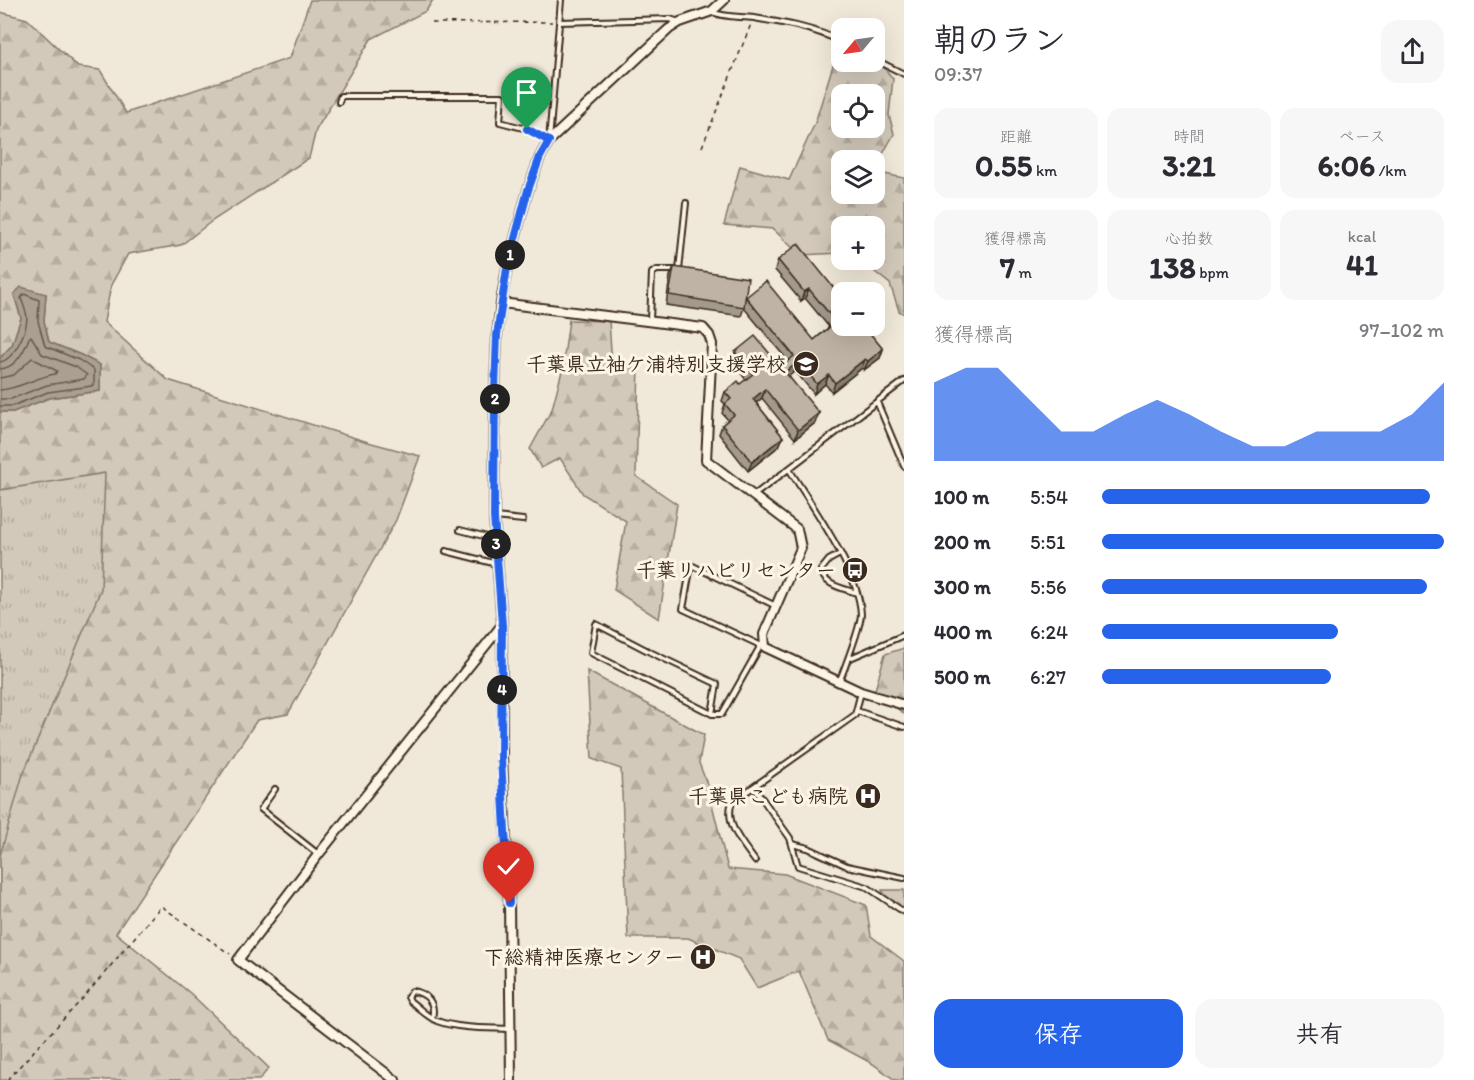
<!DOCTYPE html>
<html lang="ja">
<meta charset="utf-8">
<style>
:root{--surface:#fff;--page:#f7f7f7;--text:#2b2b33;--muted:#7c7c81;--accent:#2563eb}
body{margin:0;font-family:Itim,"Klee One",sans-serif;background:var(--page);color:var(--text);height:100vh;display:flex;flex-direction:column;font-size:22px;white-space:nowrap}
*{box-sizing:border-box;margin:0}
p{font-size:20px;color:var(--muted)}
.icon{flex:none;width:33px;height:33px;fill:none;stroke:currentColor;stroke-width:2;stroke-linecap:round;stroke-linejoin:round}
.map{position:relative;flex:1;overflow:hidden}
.sheet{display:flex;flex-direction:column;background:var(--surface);width:570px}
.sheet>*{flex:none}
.needle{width:39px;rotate:241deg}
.fabs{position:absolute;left:831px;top:18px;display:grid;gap:12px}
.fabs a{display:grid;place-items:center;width:54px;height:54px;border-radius:12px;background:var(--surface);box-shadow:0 6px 24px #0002;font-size:30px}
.pin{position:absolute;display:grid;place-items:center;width:51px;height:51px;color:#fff;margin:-62px -26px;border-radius:50% 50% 50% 0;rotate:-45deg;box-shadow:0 0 6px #0007}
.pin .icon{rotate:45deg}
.km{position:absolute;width:30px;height:30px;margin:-15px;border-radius:50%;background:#222;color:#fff;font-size:16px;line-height:30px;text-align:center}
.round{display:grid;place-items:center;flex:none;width:63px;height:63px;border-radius:18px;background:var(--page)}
.head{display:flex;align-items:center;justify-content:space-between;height:102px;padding:0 30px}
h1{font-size:33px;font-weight:700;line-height:45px}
.stats{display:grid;grid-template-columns:repeat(3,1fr);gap:9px;height:102px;padding:6px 30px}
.stats div{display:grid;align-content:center;border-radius:15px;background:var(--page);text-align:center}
.stats b{font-size:30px;font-weight:700}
.stats small{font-size:16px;font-weight:400}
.stats p{font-size:16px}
.chart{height:168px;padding:12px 30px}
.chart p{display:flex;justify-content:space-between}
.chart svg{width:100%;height:108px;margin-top:6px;fill:var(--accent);opacity:.7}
.primary-button{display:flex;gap:12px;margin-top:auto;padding:12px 30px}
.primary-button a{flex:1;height:69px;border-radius:18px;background:var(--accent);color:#fff;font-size:24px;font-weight:700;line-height:69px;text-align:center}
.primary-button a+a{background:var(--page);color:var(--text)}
ul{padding:0 30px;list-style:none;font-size:20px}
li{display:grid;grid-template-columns:96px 72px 1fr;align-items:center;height:45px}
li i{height:15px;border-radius:8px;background:var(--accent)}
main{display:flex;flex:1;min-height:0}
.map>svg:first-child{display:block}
.grass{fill:url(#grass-tufts);stroke:#867a6c;stroke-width:1.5}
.forest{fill:url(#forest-firs);stroke:#867a6c;stroke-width:1.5;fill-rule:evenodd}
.water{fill:#aaa091;stroke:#7e7163;stroke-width:1.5}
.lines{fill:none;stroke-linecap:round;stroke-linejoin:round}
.shore{stroke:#67594c;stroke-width:1.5}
.service-casing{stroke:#3b2a1e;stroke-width:8}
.minor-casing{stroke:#3b2a1e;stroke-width:12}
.path{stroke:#3b2a1e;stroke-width:1.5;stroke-dasharray:4.5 4.5;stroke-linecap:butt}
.service{stroke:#fcf5e5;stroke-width:4}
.minor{stroke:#fcf5e5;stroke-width:8}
.wall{fill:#a39a8d;stroke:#3b2a1e;stroke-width:1.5}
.shaded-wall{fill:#857d73;stroke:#3b2a1e;stroke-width:1.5}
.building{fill:#beb3a4;stroke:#3b2a1e;stroke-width:1.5}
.route-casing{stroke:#fff;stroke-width:12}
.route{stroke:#2563eb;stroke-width:8}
.labels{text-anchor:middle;stroke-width:6;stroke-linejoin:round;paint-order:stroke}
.poi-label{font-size:20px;font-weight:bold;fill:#3b2a1e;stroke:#fcf5e5;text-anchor:end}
</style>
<main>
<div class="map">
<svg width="904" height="1080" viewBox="0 0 904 1080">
<defs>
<pattern id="grass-tufts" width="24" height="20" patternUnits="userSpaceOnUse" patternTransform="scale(1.5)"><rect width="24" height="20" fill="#d2c9ba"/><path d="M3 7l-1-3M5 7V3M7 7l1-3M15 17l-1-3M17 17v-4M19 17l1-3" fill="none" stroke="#b5ad9f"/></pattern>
<pattern id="forest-firs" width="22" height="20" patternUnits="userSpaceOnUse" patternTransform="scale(1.5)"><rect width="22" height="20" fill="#d2c9ba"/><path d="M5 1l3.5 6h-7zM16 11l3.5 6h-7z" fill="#b5ad9f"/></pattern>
</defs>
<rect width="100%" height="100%" fill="#f0e9d9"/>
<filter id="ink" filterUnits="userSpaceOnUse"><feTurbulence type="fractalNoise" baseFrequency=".0167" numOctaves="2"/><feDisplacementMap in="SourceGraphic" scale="12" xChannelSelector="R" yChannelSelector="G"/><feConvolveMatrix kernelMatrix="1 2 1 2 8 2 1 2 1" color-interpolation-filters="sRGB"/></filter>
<g filter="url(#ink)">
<path class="grass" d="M94 430 124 536 0 910V435Z"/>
<path class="forest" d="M310 0H433L426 11 371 39 316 130 309 158 212 221 181 245 128 254 111 285 104 322 168 380 368 442 420 456 396 520 288 714 257 720 116 933 190 993 269 1068 259 1080H0V856L22 777 101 589 105 473 0 490V412H13L49 398 100 391V365L81 355 49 342 44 321 46 294 14 295 21 318 12 345 0 358V12L27 19 78 67 100 70 126 113 290 58Z
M838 49 841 50 842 62H874L875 56 893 79 889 115 894 134 875 168 874 160H842V194H874L875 172 904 178V314L899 311 890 284 860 260H874V226H842L841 253 800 255 773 229 724 225 740 166 789 180 815 123ZM842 94H874V128H842Z
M569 320 609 321 612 364 639 365 636 476 677 504 659 619 614 590 626 521 583 494 560 458 541 468 530 449 552 409 562 371Z
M904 648V714L875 690 885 654Z
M587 671 704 735 699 763 707 784 728 869 785 874 866 905 871 936 904 961V1080H895L873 1064 828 1040 799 971 757 988 739 959 688 938H628L621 769 592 759Z
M882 890H904V909L884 898Z"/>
<path class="water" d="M21 287 46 294 44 321 49 342 81 355 100 365V391L49 398 13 412H0V358L12 345 21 318 14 294Z"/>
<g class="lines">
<path class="shore" d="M0 362C14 360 27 331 27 317 26 311 23 304 21 298L24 294 39 300 38 321 45 346 79 360 94 370V383L92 386 48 392 12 406H0
M0 369C16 368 24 352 29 338L31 336 42 354 76 367 87 375 84 379 47 385 11 399H0
M0 378 14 375 32 358 57 371 55 374C36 377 19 389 0 390"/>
<g class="service-casing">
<path id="service" d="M712 12C725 18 741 16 754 18 784 23 815 28 842 42
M559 22 670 19 679 22
M874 59 904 74
M339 102 341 96H502L500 122 527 129 549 141 561 0
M650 320 652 273 657 270H679L686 203
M877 402 904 466
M789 469C812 506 859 571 861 614 861 625 845 667 840 680
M753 496 904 381
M495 517 523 520
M460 530 495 539
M446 551 497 564
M840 554 829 560 821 570C824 586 843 588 857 593
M762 646 683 609 691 565 776 606
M848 659 904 635
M857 711 904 727
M712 714 717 684 652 653 596 624 591 653 712 714H722L761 645
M754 787 790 838 798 866 867 887 904 912
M275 789 261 809 318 854
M792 844 808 848 847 866 904 878
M755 861C743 844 724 824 732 802L855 715 861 692
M432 1018C436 1003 427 993 412 991L408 997 410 1001C418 1007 427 1017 437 1021 459 1029 487 1028 510 1029"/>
</g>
<g class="minor-casing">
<path id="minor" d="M501 303 703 328 709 335 712 344 706 460 797 529 801 548 764 634 765 647 861 692 904 705
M395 1080 238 960 318 855 502 625
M511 1080 509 903 502 758V625L494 517 495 390 497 335 501 303 507 268 528 190 540 157 549 141 669 29 680 22 712 11 724 0"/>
</g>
<path class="path" d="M432 23 552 22
M702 147 751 24
M7 1080 86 995 161 906 230 954"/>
<use href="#service" class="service"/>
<use href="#minor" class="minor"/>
</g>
<path class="wall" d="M778 260 883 349 880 358 864 370 862 368 832 392 825 384 814 394 795 371 789 376 815 423 795 439 762 398 756 403 783 437 779 446 748 471 719 434 722 425 728 420 722 413 725 404 722 401 725 392 740 384 746 380 732 361 735 352 781 367 788 361 744 308 741 316 666 305 670 276 674 267 745 299 746 297 814 340 829 327 805 298 801 301 775 270Z"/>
<path class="shaded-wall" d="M809 289 805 298 801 301 804 292Z
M883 349 880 358 864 370 868 361Z
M865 359 862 368 832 392 835 383Z
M799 362 795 371 782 382 785 372Z
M829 375 825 384 814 394 817 384Z
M765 389 762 398 749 409 753 399Z
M819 413 815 423 795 439 798 430Z
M783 437 779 446 748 471 752 462Z"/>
<path class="building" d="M798 244 842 298V326H864L883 349 868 361 865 359 835 383 829 375 817 384 799 362 785 372 819 413 798 430 765 389 753 399 783 437 752 462 722 425 734 415 725 404 731 399 725 392 738 381 740 384 753 374 735 352 755 336 781 367 794 356 746 297 766 281 814 340 836 322 809 289 804 292 778 260Z
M674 267 748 278 744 307 669 295Z"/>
</g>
<g class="lines" filter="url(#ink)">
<g class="route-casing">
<path id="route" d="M509 903 501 758 502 625 494 517 495 390 497 335 507 268 528 190 540 157 549 141 527 129"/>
</g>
<use href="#route" class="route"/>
</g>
<defs>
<g id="school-disc" transform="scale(1.35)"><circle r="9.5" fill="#3b2a1e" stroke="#fcf5e5"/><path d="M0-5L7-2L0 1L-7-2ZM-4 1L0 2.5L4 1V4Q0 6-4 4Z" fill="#fff"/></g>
<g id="bus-disc" transform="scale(1.35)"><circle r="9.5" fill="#3b2a1e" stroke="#fcf5e5"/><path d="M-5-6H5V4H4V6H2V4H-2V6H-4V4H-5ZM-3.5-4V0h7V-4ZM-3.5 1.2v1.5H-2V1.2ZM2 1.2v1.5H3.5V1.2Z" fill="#fff"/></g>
<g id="hospital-disc" transform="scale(1.35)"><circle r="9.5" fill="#3b2a1e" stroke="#fcf5e5"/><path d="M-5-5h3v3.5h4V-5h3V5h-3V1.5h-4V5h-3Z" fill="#fff"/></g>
</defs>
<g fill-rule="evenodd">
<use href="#school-disc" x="806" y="364"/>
<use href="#bus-disc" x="855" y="570"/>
<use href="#hospital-disc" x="868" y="796"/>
<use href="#hospital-disc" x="703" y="957"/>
</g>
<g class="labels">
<g class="poi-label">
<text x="786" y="371">千葉県立袖ケ浦特別支援学校</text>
<text x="836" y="577">千葉リハビリセンター</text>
<text x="848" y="803">千葉県こども病院</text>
<text x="684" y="964">下総精神医療センター</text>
</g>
</g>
</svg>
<div class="fabs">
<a><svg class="needle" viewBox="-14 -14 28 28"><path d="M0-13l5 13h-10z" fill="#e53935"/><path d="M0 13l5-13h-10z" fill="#7c7c81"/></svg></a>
<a><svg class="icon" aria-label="locate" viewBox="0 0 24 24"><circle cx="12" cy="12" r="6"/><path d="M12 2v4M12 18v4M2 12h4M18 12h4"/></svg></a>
<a><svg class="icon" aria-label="layers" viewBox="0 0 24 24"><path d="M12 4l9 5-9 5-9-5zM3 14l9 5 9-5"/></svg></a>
<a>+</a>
<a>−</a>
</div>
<div class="pin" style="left:527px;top:129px;background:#1e9e55"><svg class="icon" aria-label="arrive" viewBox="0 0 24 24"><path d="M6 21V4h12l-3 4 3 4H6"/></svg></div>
<div class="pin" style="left:509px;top:903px;background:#d93025"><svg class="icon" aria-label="check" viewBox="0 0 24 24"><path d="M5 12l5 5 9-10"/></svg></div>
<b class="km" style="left:510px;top:255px">1</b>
<b class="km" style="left:495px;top:399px">2</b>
<b class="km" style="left:496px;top:544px">3</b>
<b class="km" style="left:502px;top:690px">4</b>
</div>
<section class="sheet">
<div class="head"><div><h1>朝のラン</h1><p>09:37</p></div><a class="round"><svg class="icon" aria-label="share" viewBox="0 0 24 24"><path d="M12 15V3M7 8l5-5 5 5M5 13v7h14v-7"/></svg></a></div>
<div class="stats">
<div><p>距離</p><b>0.55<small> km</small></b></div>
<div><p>時間</p><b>3:21</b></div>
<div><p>ペース</p><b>6:06<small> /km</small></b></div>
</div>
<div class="stats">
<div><p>獲得標高</p><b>7<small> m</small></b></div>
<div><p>心拍数</p><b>138<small> bpm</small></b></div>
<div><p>kcal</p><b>41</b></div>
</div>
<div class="chart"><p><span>獲得標高</span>97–102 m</p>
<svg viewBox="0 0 160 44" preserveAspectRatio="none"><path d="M0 44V12L10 6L20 6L30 19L40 32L50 32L60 25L70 19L80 25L90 32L100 38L110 38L120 32L130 32L140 32L150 25L160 12V44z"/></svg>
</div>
<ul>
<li><b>100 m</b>5:54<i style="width:96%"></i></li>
<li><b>200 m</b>5:51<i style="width:100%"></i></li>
<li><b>300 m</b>5:56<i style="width:95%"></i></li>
<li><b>400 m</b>6:24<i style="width:69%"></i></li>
<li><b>500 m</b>6:27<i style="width:67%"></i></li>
</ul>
<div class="primary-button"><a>保存</a><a>共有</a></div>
</section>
</main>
